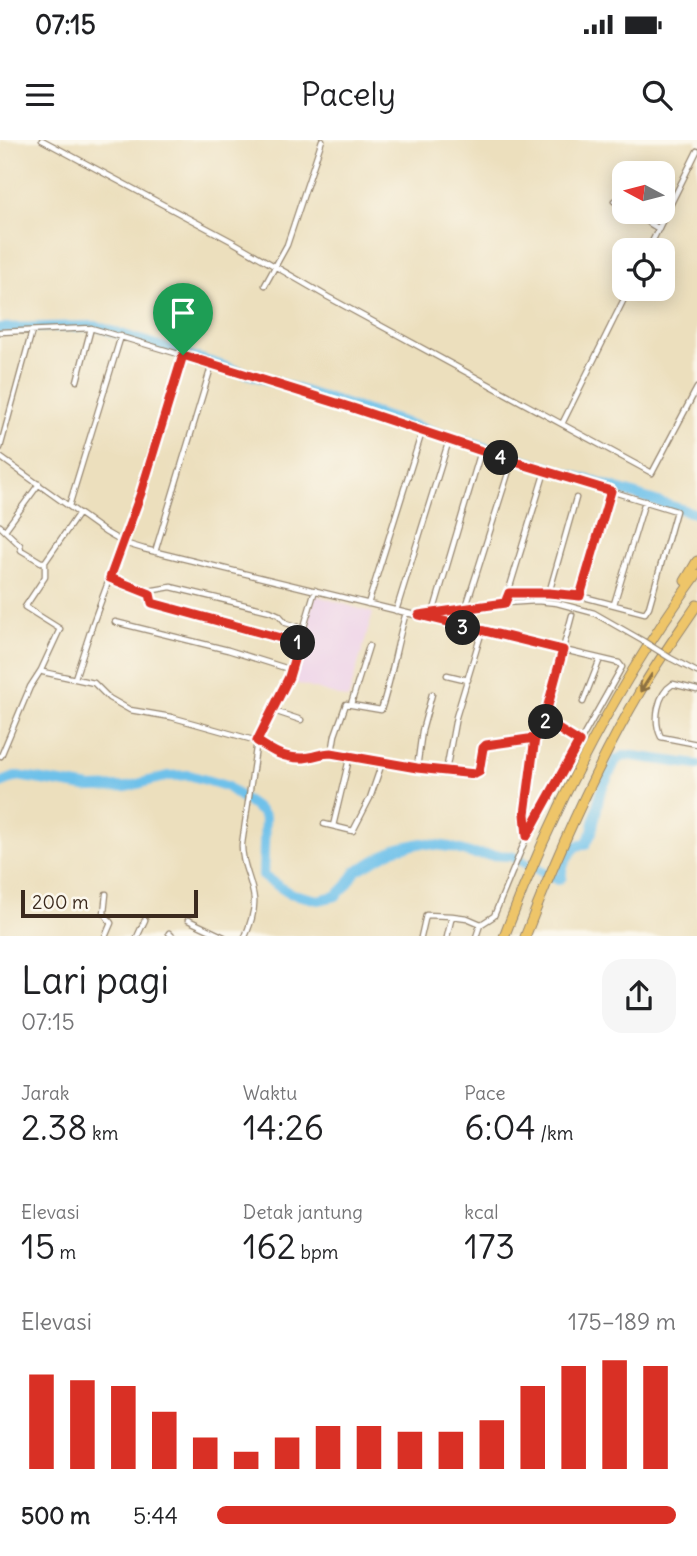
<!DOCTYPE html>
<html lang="id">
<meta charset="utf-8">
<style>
:root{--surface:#fff;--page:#f6f6f6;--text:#202124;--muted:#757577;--accent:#d93025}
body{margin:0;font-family:Delius,sans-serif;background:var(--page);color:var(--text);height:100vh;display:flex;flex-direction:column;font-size:26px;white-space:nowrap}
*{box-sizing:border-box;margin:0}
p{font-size:23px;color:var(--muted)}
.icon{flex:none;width:38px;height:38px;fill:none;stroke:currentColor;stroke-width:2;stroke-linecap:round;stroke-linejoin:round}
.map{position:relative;height:796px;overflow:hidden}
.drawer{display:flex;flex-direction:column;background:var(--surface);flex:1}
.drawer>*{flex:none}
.needle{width:46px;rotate:277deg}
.buttons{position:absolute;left:612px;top:21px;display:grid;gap:14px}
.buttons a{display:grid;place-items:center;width:63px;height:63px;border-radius:14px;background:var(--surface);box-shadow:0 4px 18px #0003;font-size:35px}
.scale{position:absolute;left:21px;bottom:18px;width:177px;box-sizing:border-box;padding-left:7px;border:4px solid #3b2a1e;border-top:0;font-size:19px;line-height:24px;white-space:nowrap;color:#3b2a1e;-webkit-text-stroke:5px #fbf7ec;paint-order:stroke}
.pin{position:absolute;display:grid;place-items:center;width:60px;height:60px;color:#fff;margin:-72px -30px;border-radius:50% 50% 50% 0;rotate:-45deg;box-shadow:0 0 7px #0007}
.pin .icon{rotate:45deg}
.km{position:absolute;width:35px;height:35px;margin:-18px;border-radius:50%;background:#222;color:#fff;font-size:19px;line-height:35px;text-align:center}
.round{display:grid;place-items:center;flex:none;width:74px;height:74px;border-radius:21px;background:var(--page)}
.overview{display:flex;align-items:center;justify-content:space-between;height:119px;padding:0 21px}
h1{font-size:38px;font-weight:600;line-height:52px}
.metrics{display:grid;grid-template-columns:repeat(3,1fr);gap:10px;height:119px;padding:7px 21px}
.metrics div{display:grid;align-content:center}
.metrics b{font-size:35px;font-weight:600}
.metrics small{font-size:19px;font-weight:400}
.metrics p{font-size:19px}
.chart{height:196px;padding:14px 21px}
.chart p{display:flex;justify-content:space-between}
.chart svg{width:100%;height:126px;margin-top:7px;stroke:var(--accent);stroke-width:6}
ul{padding:0 21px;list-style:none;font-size:23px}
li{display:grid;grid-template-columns:112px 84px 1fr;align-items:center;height:52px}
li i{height:18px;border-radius:9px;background:var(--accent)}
.status{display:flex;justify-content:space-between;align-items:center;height:49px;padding:0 35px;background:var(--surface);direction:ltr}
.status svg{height:19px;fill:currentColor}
header{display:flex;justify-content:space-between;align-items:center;height:91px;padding:0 21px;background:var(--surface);font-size:32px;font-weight:600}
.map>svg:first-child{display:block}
.built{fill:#edd0e8}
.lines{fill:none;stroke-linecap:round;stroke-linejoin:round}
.river{stroke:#6ec1ea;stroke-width:10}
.minor-casing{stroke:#94846e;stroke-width:7}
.motorway-casing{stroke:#94846e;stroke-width:11}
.minor{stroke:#fff;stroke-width:4.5}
.motorway{stroke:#eec569;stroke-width:9}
.minor-bridge-casing{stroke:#94846e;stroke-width:7;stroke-linecap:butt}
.minor-bridge{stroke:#fff;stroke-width:4.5}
.oneway{stroke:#8c7040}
.route-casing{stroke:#fff;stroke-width:14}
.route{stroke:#d93025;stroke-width:9}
</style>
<div class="status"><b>07:15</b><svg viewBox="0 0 49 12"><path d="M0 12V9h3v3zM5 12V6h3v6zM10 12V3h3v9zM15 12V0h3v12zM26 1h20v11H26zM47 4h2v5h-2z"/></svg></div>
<header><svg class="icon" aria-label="menu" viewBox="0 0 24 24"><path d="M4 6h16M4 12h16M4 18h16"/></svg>Pacely<svg class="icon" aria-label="search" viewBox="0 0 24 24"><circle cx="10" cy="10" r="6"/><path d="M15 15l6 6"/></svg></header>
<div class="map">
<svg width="697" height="797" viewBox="0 0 697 797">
<rect width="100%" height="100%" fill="#fbf7ec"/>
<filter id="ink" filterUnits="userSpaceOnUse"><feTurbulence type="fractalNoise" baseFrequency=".0143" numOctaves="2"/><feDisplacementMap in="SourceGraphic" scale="14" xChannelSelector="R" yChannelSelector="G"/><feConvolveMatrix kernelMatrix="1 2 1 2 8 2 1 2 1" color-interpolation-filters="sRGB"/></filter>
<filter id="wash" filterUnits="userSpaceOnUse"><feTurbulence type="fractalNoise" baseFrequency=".00686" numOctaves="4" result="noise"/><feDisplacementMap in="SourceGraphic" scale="28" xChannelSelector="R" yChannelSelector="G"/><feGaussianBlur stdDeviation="1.57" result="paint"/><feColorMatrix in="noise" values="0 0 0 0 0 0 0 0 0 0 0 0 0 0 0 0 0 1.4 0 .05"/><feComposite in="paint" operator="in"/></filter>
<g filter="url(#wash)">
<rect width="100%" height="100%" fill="#ecdfbd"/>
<path class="built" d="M315 455 373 473 348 559 289 541Z"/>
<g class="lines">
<path class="river" d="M0 188 95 186 697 374
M0 643 18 636 91 648 126 647 168 636 189 635 226 646 260 671 265 677 263 736 289 753 318 760 336 756 347 745 356 731 395 709 422 703 450 707 473 714 511 716 558 740 562 737C560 726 569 714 576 706L586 704 592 692 600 653 616 620 626 615 697 625"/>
</g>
</g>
<g filter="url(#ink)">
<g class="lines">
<g class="minor-casing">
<path id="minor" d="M42 0 233 102 328 157 652 333 697 248
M614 61 625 68
M631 72 659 89
M648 110 697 11
M265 145 287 105 322 0
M0 192 91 188 212 224 155 412
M212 224 356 269 512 321 676 371 649 467 645 473 580 456 509 453
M77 241 91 188
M562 284 629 149
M0 308 32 191
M0 317 105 392 124 403 144 409 419 476 505 463 537 461 557 463 594 473 643 501
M69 366 121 196
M79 373 45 422V437L25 467 60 489 41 530 43 532 94 543 109 558 130 570 171 577 257 601 242 704C241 724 252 739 254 759 255 772 250 785 245 797
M0 386 20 405 21 410 41 422H45
M5 390 39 344
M110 438 150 454 154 450 171 447 270 471 279 475 286 483 304 488
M315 450 289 537 257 601C273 611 284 619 304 618 314 617 322 613 331 613L417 628 475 634 479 633 483 608 486 605 535 598
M549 453 576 358
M150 454 149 460 153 464 299 503
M580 456 611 351
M505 463 545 331
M368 464 422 292
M614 464 645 361
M466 467 512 321
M396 471 449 300
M433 473 481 311
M420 476 619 523 622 527 527 696 494 776 480 785 476 797
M115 482 228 510 292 530
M670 518 697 532
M447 535 468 540
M75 538 93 483 141 353 183 215
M697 550 673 544C657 554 653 581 661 597L697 604
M583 562 600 519
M351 564 369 506
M271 570 301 580
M544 580 579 602
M332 613 335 595 346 564 381 570C392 538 396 505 406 473
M1 616 30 547 41 530
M417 628 422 591 432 554
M446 631 456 577 482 491
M324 684 353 691 370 658 382 623
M333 686 350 615
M526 695 525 675 535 598 544 580 572 475
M188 780 224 797
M169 793 173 797
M105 797 111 783 104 773 106 754
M137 797 145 780
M421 797 426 775 452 776
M447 797 452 776 467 778 481 784"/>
</g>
<g class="motorway-casing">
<path id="motorway" d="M685 441 697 421
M504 797C553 668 616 545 697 434
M525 797C558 712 595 628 641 550 658 521 678 493 697 465"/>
</g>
<use href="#minor" class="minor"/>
<use href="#motorway" class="motorway"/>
<g class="minor-bridge-casing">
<path id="minor-bridge" d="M643 501 670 518"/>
</g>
<use href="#minor-bridge" class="minor-bridge"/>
</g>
<defs><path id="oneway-shaft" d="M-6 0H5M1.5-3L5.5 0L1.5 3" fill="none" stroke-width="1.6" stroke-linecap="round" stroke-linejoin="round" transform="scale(1.75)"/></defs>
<use class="oneway" href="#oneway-shaft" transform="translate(646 543) rotate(123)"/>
</g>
<g class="lines" filter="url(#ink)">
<g class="route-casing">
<path id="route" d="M183 215 141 353 110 438 150 454 152 463 299 503 289 537 257 601C272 611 284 619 304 618 314 617 322 613 331 613L417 628 475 634 479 632 483 608 486 605 535 598 544 580 579 602 527 696 525 674 535 598 544 580 563 510 419 475 505 463 509 453H549L580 456 611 351 512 321 356 269 183 215"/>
</g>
<use href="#route" class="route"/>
</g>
</svg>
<div class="buttons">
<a><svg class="needle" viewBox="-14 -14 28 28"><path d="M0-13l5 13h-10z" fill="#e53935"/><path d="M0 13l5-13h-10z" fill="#757577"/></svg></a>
<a><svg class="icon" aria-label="locate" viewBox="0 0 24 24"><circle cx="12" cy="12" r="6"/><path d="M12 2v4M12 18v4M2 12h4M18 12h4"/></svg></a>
</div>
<div class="scale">200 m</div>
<div class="pin" style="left:183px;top:215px;background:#1e9e55"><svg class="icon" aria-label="arrive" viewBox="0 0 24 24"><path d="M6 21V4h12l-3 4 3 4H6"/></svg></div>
<b class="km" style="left:298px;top:503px">1</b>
<b class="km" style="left:546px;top:582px">2</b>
<b class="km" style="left:463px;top:488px">3</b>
<b class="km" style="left:501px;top:318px">4</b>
</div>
<section class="drawer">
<div class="overview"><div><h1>Lari pagi</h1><p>07:15</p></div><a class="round"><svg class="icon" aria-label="share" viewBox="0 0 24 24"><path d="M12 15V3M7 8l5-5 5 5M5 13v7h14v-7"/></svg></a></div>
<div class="metrics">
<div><p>Jarak</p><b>2.38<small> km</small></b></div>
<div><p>Waktu</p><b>14:26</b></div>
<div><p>Pace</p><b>6:04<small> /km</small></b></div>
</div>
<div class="metrics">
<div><p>Elevasi</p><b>15<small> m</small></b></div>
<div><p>Detak jantung</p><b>162<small> bpm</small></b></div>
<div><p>kcal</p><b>173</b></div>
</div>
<div class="chart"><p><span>Elevasi</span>175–189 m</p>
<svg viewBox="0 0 160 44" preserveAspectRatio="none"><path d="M5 44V11M15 44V13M25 44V15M35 44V24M45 44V33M55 44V38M65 44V33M75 44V29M85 44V29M95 44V31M105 44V31M115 44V27M125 44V15M135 44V8M145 44V6M155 44V8"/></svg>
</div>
<ul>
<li><b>500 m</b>5:44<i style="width:100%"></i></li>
</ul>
</section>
